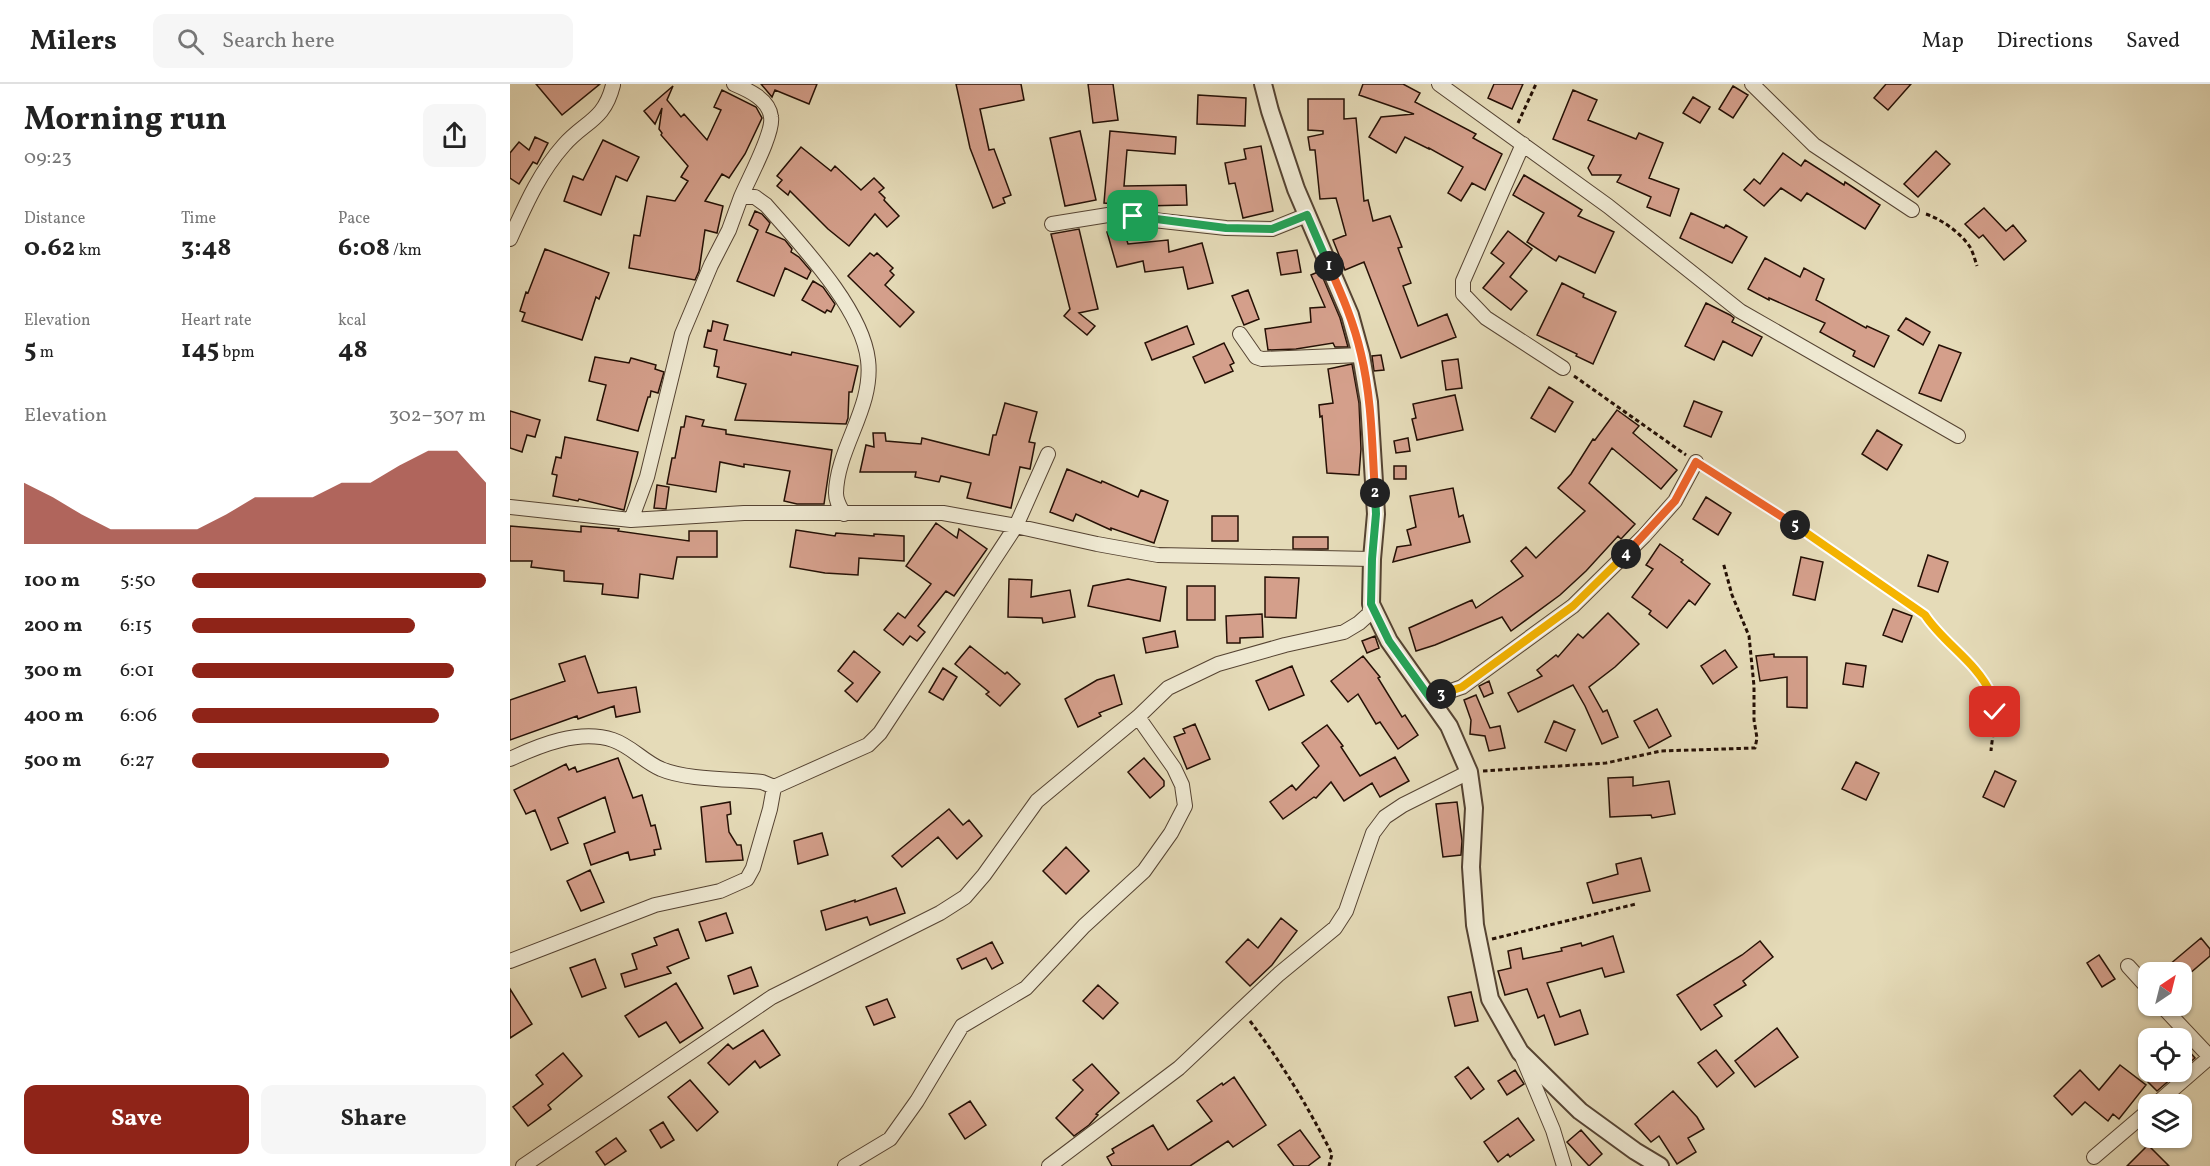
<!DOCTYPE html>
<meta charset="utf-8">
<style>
:root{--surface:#fff;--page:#f6f6f6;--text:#222;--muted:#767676;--line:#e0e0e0;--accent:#8f2418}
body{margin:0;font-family:Vollkorn,serif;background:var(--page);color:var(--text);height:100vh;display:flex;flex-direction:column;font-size:22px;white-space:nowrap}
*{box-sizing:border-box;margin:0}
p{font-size:20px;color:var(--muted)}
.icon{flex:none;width:33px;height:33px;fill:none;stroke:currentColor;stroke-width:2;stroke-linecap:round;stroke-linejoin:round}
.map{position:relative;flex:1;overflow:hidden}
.panel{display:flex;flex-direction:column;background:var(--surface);width:510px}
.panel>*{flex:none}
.needle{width:39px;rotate:35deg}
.controls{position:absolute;left:1628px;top:878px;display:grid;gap:12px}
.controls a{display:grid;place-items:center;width:54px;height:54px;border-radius:12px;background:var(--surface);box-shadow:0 2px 4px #0004;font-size:30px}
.pin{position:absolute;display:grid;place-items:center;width:51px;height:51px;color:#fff;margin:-26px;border-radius:12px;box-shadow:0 3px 9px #0006}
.km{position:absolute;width:30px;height:30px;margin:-15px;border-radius:50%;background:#222;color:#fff;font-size:16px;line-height:30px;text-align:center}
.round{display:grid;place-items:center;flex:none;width:63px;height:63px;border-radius:12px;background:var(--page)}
.head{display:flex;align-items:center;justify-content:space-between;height:102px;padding:0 24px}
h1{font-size:33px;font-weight:700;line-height:45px}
.metrics{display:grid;grid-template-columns:repeat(3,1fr);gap:9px;height:102px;padding:6px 24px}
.metrics div{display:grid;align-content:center}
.metrics b{font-size:26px;font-weight:700}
.metrics small{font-size:16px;font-weight:400}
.metrics p{font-size:16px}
.chart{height:168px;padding:12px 24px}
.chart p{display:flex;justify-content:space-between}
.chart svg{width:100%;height:108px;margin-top:6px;fill:var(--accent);opacity:.7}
.action{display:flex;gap:12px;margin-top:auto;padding:12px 24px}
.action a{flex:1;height:69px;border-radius:12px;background:var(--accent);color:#fff;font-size:24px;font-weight:700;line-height:69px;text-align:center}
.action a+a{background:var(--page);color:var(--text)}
ul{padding:0 24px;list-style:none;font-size:20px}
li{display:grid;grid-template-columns:96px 72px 1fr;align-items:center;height:45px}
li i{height:15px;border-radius:8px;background:var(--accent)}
header{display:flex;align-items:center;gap:36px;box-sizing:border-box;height:84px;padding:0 30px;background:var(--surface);border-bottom:2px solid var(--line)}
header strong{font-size:28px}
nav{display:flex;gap:33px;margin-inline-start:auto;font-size:21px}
.search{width:420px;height:54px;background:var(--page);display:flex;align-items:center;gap:15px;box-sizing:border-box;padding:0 21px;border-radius:12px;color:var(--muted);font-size:22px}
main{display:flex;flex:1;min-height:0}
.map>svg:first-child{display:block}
.building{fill:#d49f8b;stroke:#251005;stroke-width:1.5}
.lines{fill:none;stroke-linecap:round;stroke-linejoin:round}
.minor-casing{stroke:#554332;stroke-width:16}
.tertiary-casing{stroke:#554332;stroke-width:20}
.path{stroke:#251005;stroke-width:3;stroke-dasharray:4.5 3;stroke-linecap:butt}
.minor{stroke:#eee8d1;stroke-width:14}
.tertiary{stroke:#eee8d1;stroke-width:16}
.split-1-casing{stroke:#fff;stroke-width:12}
.split-2-casing{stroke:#fff;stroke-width:12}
.split-3-casing{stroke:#fff;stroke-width:12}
.split-4-casing{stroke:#fff;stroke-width:12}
.split-5-casing{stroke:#fff;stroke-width:12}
.split-6-casing{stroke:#fff;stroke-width:12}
.split-1{stroke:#22a559;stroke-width:8}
.split-2{stroke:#f0652b;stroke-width:8}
.split-3{stroke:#22a559;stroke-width:8}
.split-4{stroke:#f5b400;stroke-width:8}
.split-5{stroke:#f0652b;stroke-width:8}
.split-6{stroke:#f5b400;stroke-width:8}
</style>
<header>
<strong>Milers</strong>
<div class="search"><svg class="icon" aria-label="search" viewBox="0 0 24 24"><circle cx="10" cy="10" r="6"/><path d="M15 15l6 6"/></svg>Search here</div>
<nav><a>Map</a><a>Directions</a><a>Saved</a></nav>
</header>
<main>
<section class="panel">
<div class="head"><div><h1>Morning run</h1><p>09:23</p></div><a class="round"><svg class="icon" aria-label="share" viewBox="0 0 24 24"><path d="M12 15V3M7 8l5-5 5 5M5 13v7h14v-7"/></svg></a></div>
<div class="metrics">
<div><p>Distance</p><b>0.62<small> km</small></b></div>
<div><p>Time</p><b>3:48</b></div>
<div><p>Pace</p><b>6:08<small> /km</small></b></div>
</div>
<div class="metrics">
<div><p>Elevation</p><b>5<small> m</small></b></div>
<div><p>Heart rate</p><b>145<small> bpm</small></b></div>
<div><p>kcal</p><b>48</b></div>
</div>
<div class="chart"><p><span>Elevation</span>302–307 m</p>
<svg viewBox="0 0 160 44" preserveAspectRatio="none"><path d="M0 44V19L10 25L20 32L30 38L40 38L50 38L60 38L70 32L80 25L90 25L100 25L110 19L120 19L130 12L140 6L150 6L160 19V44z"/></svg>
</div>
<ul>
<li><b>100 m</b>5:50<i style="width:100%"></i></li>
<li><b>200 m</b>6:15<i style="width:76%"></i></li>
<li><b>300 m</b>6:01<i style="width:89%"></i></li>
<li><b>400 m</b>6:06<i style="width:84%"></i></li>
<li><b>500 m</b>6:27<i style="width:67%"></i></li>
</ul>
<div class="action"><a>Save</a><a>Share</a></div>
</section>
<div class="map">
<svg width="1700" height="1082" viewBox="0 0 1700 1082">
<rect width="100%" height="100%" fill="#e5dbb8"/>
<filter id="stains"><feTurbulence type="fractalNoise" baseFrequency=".00333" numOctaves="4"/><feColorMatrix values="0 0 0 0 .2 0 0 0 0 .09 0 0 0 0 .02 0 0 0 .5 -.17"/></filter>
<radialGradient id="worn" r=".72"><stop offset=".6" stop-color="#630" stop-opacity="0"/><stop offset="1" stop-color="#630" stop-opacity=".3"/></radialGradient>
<path class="building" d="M26 0H90L52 31Z
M251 0H307L299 20 265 6 262 13Z
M446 0H511L514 16 470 25 479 66 484 65 501 111 493 114 495 119 483 124 460 64Z
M578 0H603L608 36 583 39Z
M853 0H893L910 9 905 18 966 50 963 54 992 70 975 106 962 99 951 117 938 109 953 83 919 64V65L895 53 886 69 859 53 871 33 904 30 849 11Z
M984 0H1013L1002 25 978 14Z
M1376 0H1401L1378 26 1364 14Z
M163 2 157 16 171 33 174 30 197 56 211 26 204 23 212 6 246 23 252 34 235 70 219 94 212 90 195 117 213 122 207 149 195 146 189 187 185 196 119 184 124 151 130 152 137 112 165 117 178 97 171 93 178 82 151 51 152 49 149 45 152 24 145 40 134 27Z
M1223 2 1238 11 1223 34 1209 25Z
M1063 6 1087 16 1078 36 1126 55 1129 49 1153 59 1139 94 1169 105 1160 132 1137 123 1141 113 1107 98 1111 91H1082L1078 84 1084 72 1043 55Z
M688 11 736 14 735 42 687 40Z
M1183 13 1200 23 1190 39 1173 29Z
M798 15H834V35L846 34 854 117 858 116 863 137 880 132 892 163 888 164 901 199 893 202 908 242 937 230 946 253 891 274 854 178 835 186 823 156 836 151 826 114 810 115 805 66H800L798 53 813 50V47L798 46Z
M570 47 586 116 555 122 540 54Z
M600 47 666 53 665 70 617 66 614 102 676 101 677 121 632 122 594 119Z
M25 53 38 59 27 80 23 78 9 100 0 94V69L9 58 19 66Z
M93 56 129 73 117 97 106 92 91 131 54 117 63 92 73 96Z
M751 62 763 127 733 134 725 99 719 100 715 79 736 75 734 65Z
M291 63 321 87 325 82 351 106 364 94 374 104 369 108 375 114 374 116 389 132 377 143 365 130 339 162 318 145 280 107 278 111 267 102 272 96 267 92Z
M1426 67 1440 80 1408 113 1394 100Z
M1273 69 1291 82 1295 76 1334 101 1335 98 1370 121 1355 145 1297 109 1291 117 1271 104 1254 122 1234 106 1244 95 1250 100Z
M1014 91 1072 126 1068 132 1104 148 1085 189 1049 172 1046 177 1017 158 1034 129 1003 111Z
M1474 124 1496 147 1503 141 1516 157 1494 176 1473 151 1469 154 1455 140Z
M245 127 252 130 260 139 256 148 275 156 282 165 281 168 289 173 301 187 297 195 275 184 264 212 227 197 248 146 239 141Z
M1181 129 1214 144 1216 141 1237 153 1222 179 1170 154Z
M613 144 618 160 658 156 659 168 692 159 703 199 678 205 673 183 635 188 633 177 607 183 597 148Z
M569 145 588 225 569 229 585 242 577 251 554 232 560 225 541 150Z
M998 147 1022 165 1000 193 1017 207 1001 226 973 204 994 179 981 169Z
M35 165 99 189 89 215 86 213 72 256 12 237 15 229 10 227 16 208 18 209Z
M787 166 791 188 771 191 767 169Z
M360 169 364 172 367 169 383 184 380 187 384 191 375 201 404 228 390 243 338 192Z
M1255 174 1290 193 1294 184 1314 195 1306 216 1356 244 1357 242 1379 252 1364 283 1343 272 1345 267 1310 248 1315 239 1259 214V216L1238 205Z
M810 187 830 234 838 263H825L823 259 786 265 758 266 755 245 801 238 800 224 815 223 801 191Z
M303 197 313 203 325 220 321 228 317 226 315 229 292 216Z
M1052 199 1074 210 1073 213 1106 228 1083 280 1066 272 1067 270 1027 251Z
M738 206 749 235 734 241 722 212Z
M1196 219 1220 231 1224 234 1222 238 1252 253 1242 272 1213 257 1204 276 1175 262Z
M1396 234 1420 248 1413 261 1388 246Z
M203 237 218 241 214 256 281 271 282 268 348 282 342 308H339L338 334 336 340 225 336 236 300 207 293 209 283 204 282 207 266 194 263 198 246 201 247Z
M677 242 684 260 642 276 635 259Z
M714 259 724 279 720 281 723 287 695 299 683 273Z
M1429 261 1451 269 1431 317 1409 309Z
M871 271 874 286 864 287 862 272Z
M85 273 119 279 121 274 146 281 145 285 154 288 148 309 141 307 140 313H138L128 347 87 336 96 301 79 297Z
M948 275 952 304 936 306 932 277Z
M842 280 849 319 851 365 849 391 817 389 812 332 810 333 809 321 823 319 818 285Z
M1039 303 1063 318 1045 348 1021 334Z
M945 311 953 346 907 356 902 335 906 334 903 320Z
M1184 317 1212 328 1201 353 1174 342Z
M495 319 527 328 519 358 525 359 520 385 510 383 501 424 457 414 461 399 431 392 429 398 405 393 406 388H350L356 361 364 363 363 349H375L376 357 411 360 412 354 479 371 483 351H486Z
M1107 326 1129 342 1123 349 1167 386 1151 405 1102 364 1079 399 1125 440 1111 455 1108 452 1076 487 1050 511 1001 547 992 533 925 561 906 567 899 544 962 516 966 524 1013 492 1001 477 1016 463 1026 474 1075 427 1048 404 1061 390 1083 355 1085 356Z
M0 327 30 336 25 353 17 351 12 368 0 364Z
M176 332 194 336 192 342 216 346V350L322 366 314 420H287L274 417 280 387 234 380V383L210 378 206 408 157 400 162 374H165L171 343H174Z
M1367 346 1392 361 1377 386 1352 370Z
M55 353 128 368 114 426 69 415 68 417 43 412 47 391 42 390 46 373 51 374Z
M898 354 900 367 886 369 884 357Z
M884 382H896V395H884Z
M557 385 591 399 592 397 628 413 631 406 658 417 644 459 601 444V446L566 430 563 437 540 428Z
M147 401 159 403 156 425 144 424Z
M943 404 949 433 953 431 960 458 883 478 887 463 901 461 897 446 906 443 900 412Z
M1196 413 1221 429 1208 451 1183 435Z
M702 432H728V457H702Z
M426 439 447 454 449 445 477 465 444 512 436 507 408 542 415 548 407 557 400 552 393 561 374 546 388 529 395 534 421 500 396 482Z
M0 442 71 448V442L109 445 108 447 179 457V447H207V473H167L163 495 130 490 128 514 92 510 93 500 54 497V487L21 483 22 477H0Z
M286 446 325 452 326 449 364 452V450L394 452V477L349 474 348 491 315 489 280 483Z
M783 453H818V465H783Z
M1150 460 1173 476 1171 478 1200 500 1185 521 1179 516 1157 544 1139 530 1141 527 1122 513 1143 485 1136 481Z
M1418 471 1438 478 1428 508 1408 502Z
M1291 473 1313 478 1305 516 1283 511Z
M755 493 789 494 786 534 755 533Z
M499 495 522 496 521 513 560 506 565 533 533 539 532 534 498 533Z
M618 495 656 503 650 537 578 522 583 502Z
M677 502H705V536H677Z
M1383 525 1402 532 1392 558 1373 551Z
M1098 529 1129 560 1105 583 1079 603 1093 628 1097 626 1108 653 1092 660 1075 622 1063 601 1008 628 998 609 1032 592 1027 586 1046 571 1048 573 1068 550 1073 554Z
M752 530 753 553 730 554V559H717L716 532Z
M665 547 668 563 636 569 633 554Z
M865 552 869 564 857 569 852 557Z
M460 562 495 590 497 588 510 600 490 622 476 610 479 608 445 580Z
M1215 566 1227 583 1203 600 1191 582Z
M344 567 370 588 347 618 335 607 343 599 328 587Z
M1264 570V573H1297V624L1277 623V593L1250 597 1246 572Z
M75 572 88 609 126 603 130 628 106 633 104 622 68 635 67 632 0 656V616L55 597 49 580Z
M853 572 870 593 868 594 892 633 895 631 908 651 888 665 870 638 866 640 848 610 838 618 821 597Z
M1336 579 1356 582 1353 603 1333 600Z
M782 582 794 611 759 626 746 597Z
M433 584 447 593 433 616 419 608Z
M604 591 612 620 589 629 591 632 568 643 555 615 587 596Z
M979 597 983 609 974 613 969 602Z
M966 611 980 644 990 642 995 664 979 667 975 652 960 650 961 636 954 616Z
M1147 625 1161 652 1139 664 1124 637Z
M1044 637 1065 646 1056 667 1035 658Z
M685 640 700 675 677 685 664 653 675 649 673 645Z
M817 641 833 662 831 663 850 692 885 673 899 697 870 713 862 699 834 717 821 698 806 714 804 713 773 735 760 718 782 701 786 706 809 682 792 659Z
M108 674 123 714 132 711 141 742 145 741 151 765 144 766 145 771 120 776 118 768 81 781 74 760 105 748 95 713 48 734 58 759 41 766 25 726 16 730 4 706 56 680 59 686 65 683 67 688Z
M634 674 654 697V702L640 714 618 688Z
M1346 678 1369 689 1356 716 1332 705Z
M1485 687 1506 697 1494 723 1473 713Z
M1123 693V702L1159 697 1165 730 1142 734 1141 731 1100 733 1098 694Z
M220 718 221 730 217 731 219 748 227 761H231L233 776 196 778 191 723Z
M947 718 952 757 951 771 933 773 926 720Z
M439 725 453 741 459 736 472 752 447 775 428 753 392 783 382 772Z
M312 749 318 771 288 780 284 757Z
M556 763 579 787 556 810 533 787Z
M1131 774 1140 807 1083 819 1077 799 1108 790 1106 780Z
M80 786 94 818 71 827 57 797Z
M386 804 395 829 360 841 357 833 316 846 311 827 345 816V818Z
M216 829 223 849 196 857 189 838Z
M771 834 787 847 762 881 740 902 716 878 738 855 748 864Z
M168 845 179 874 157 883 161 889 115 903 111 890 127 885 122 870 147 861 144 854Z
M1103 852 1114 888 1095 893 1092 884 1037 899 1050 933 1070 926 1078 950 1045 961 1034 931 1028 934 1017 905 995 911 988 887 1001 884 998 867 1011 864 1013 875 1052 867 1051 864 1071 859 1072 862Z
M1691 854 1700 865V872L1672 896 1671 888H1665L1659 881Z
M1250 857 1263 873 1233 897 1236 901 1204 921 1212 932 1191 946 1167 911 1232 871Z
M482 858 493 879 482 885 476 874 452 885 447 875Z
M1589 871 1605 895 1592 903 1577 879Z
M85 875 96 904 72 913 60 884Z
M241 883 248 902 224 910 218 892Z
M166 899 193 944 170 959 156 938 129 953 115 932Z
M588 901 608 919 593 935 573 917Z
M0 905 22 940 0 954Z
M961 908 968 937 945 942 938 913Z
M377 915 385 933 364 941 356 923Z
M1267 944 1288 973 1245 1003 1225 977Z
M253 946 270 971 250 984 245 977 219 1001 198 979 218 960 223 965Z
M1671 958 1685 974 1671 986Z
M1206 966 1224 989 1207 1003 1188 979Z
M53 969 72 992 38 1021 41 1025 18 1042 3 1023 33 1000 26 991Z
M582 980 609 1009 586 1030 588 1031 579 1041 564 1052 546 1034 573 1006 563 996Z
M1610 981 1636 1001 1609 1035 1603 1030 1598 1037 1575 1018 1562 1031 1544 1012 1570 986 1589 1006Z
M958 983 974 1005 961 1015 945 993Z
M1005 986 1014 1000 997 1011 988 997Z
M1651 987H1670L1647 1007 1638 998Z
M724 993 756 1041 723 1063 718 1057 680 1082H602L597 1073 604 1069 602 1065 643 1041 658 1066 702 1037 687 1017 712 999 713 1001Z
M180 996 208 1028 187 1047 158 1013Z
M1163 1007 1187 1033 1194 1045 1178 1054 1186 1068 1167 1080 1149 1052 1141 1058 1125 1040Z
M460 1017 476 1041 455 1055 439 1030Z
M1008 1034 1024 1056 1000 1073 998 1070 988 1078 974 1058Z
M153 1038 164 1056 151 1064 140 1046Z
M790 1046 810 1073 798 1082H784L768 1061Z
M1071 1046 1092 1070 1079 1082 1057 1058Z
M106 1054 116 1067 95 1081 86 1068Z
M1638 1061 1659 1082H1617Z"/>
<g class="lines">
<g class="minor-casing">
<path id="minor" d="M224 0C238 6 259 15 261 33 264 49 238 96 231 113
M929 0 1098 122 1230 227 1448 352
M1242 0 1304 61 1402 126
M1013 60 953 197V210L976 234 1053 284
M542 140 598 131 716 144 762 145 797 131
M0 155C15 122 29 89 54 61 75 37 94 37 103 1
M730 250 746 273 752 275 851 271
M0 423 121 436 234 429H433L506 442 587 460 648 471 862 475
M121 436 137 393 172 250 201 181 219 146 231 113H245L256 121C290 160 352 224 358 276 364 323 327 364 326 409 326 418 330 423 334 430
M920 614 952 603 1063 522 1134 452 1165 417 1186 378
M0 675C30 661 69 645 103 656 121 662 134 678 151 685 176 696 223 695 252 698L264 703 358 661 370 649 506 442 538 370
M0 877 145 821 210 807 237 795 243 784 260 725 264 703
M1618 882 1638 904
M1651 921 1700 973
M1012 972 1043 1046 1054 1082
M1646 1020 1700 973
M1584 1073 1638 1027
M13 1082 262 913 430 829 455 813 474 791 527 717 628 633 658 604 708 580 775 561 834 548 849 539 859 530 861 520
M335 1082 380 1055 407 1017 452 942 516 904 574 842 634 787 661 749 675 722 672 701 664 684 628 633
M539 1082 669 984 769 890 825 844 836 827 863 749 875 733 893 721 959 688"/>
</g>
<g class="tertiary-casing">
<path id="tertiary" d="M753 0 760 27 786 105 840 231 851 271 859 318 866 430 862 475 861 520 879 557 939 642 959 688 964 724 961 783 965 841 980 915 1010 968 1070 1027 1125 1067 1150 1082"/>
</g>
<path class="path" d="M1008 39 1026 0
M1416 130C1431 135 1451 149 1460 163 1463 168 1465 176 1467 182
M1064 292 1176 371
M1197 384 1259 423 1415 531C1435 562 1484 589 1484 629 1485 642 1482 655 1481 667
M973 687 1096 679 1151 667 1245 664 1247 654 1244 636V602L1239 552 1222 511 1213 478
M982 855 1126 820
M740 937C772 979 798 1023 822 1070L819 1082"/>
<use href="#minor" class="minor"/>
<use href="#tertiary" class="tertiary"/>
</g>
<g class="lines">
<g class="split-1-casing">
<path id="split-1" d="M623 132 716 144 762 145 797 131 819 182"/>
</g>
<g class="split-2-casing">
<path id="split-2" d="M819 182C832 211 844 239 851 270 862 315 862 363 865 409"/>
</g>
<g class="split-3-casing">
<path id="split-3" d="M865 409 866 430 862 475 861 520 879 557 920 614 931 610"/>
</g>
<g class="split-4-casing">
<path id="split-4" d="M931 610 952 603 1063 522 1116 470"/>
</g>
<g class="split-5-casing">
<path id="split-5" d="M1116 470 1165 417 1186 378 1285 441"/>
</g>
<g class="split-6-casing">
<path id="split-6" d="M1285 441 1415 531C1433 559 1467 578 1481 610 1483 615 1483 623 1485 628"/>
</g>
<use href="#split-1" class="split-1"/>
<use href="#split-2" class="split-2"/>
<use href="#split-3" class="split-3"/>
<use href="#split-4" class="split-4"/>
<use href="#split-5" class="split-5"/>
<use href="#split-6" class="split-6"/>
</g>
<rect width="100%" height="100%" filter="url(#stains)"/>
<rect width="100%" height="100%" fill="url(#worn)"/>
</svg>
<div class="controls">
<a><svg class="needle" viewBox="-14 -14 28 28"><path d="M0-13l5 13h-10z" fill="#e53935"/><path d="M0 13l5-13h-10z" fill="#767676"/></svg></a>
<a><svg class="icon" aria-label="locate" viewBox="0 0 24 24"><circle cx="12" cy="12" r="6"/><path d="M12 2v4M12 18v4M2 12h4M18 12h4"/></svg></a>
<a><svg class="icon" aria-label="layers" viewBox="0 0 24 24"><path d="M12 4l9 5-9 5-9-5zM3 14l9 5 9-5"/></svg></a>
</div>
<div class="pin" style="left:623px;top:132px;background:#1e9e55"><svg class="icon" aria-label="arrive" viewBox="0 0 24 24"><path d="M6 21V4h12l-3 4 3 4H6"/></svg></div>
<div class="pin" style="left:1485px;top:628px;background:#d93025"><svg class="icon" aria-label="check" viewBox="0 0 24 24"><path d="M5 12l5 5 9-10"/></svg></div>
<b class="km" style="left:819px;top:182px">1</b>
<b class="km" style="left:865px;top:409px">2</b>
<b class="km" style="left:931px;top:610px">3</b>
<b class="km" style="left:1116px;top:470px">4</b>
<b class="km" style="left:1285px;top:441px">5</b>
</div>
</main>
